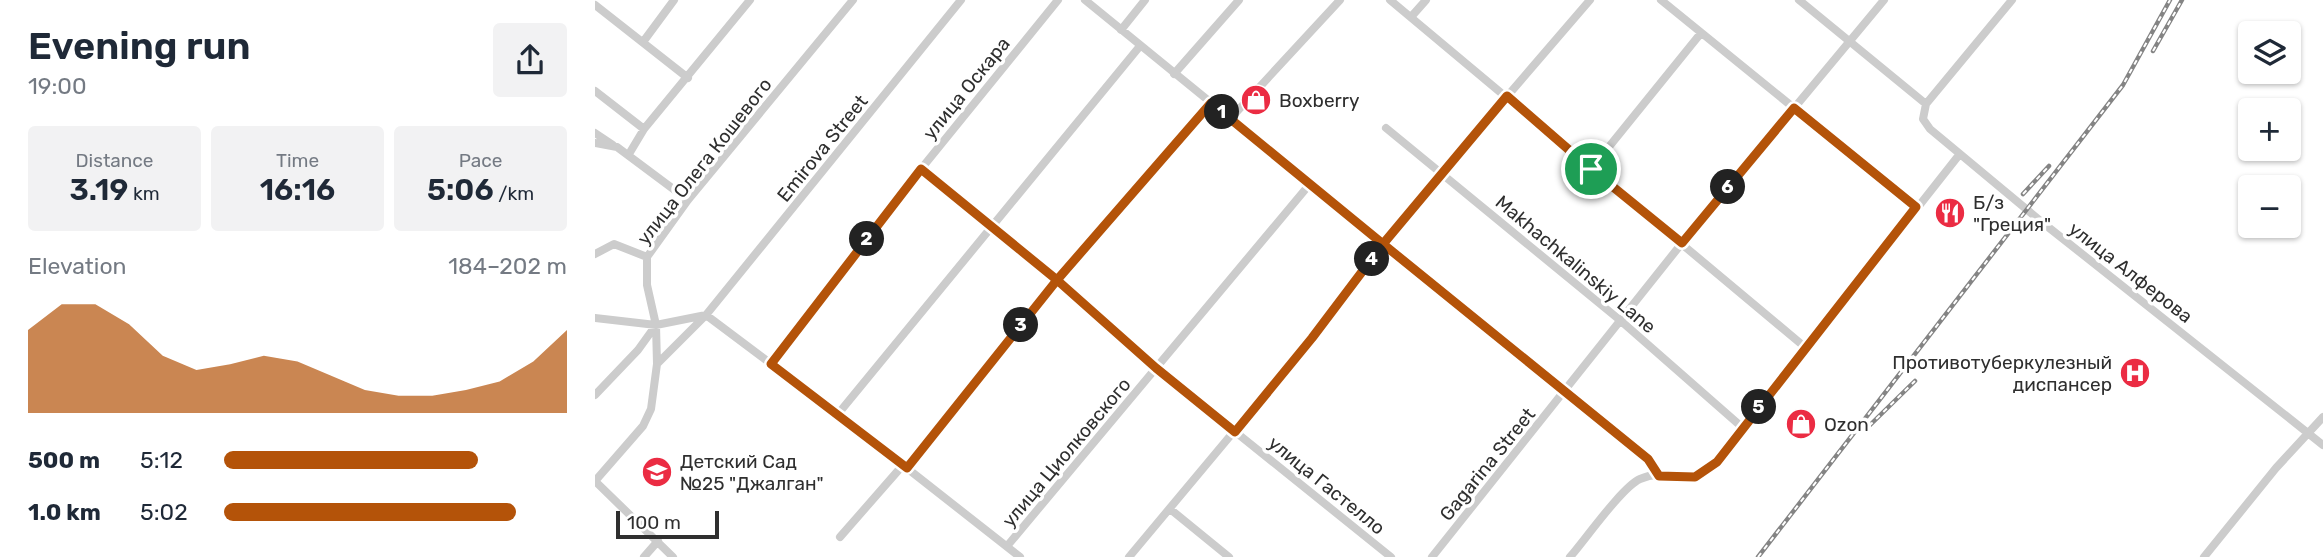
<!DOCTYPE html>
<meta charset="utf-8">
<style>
:root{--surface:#fff;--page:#f2f2f3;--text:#1f2937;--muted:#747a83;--accent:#b45309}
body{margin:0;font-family:Rubik,sans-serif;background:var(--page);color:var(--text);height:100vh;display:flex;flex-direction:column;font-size:26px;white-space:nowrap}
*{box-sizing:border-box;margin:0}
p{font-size:23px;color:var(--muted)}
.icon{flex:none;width:38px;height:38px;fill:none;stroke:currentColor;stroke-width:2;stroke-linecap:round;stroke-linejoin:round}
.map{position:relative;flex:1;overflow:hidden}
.panel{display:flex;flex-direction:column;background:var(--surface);width:595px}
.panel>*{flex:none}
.fabs{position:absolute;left:1643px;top:21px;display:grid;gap:14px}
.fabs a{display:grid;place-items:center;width:63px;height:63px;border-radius:7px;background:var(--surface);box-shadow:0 2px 5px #0004;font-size:35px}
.scale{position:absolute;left:21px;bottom:18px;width:103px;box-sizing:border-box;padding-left:7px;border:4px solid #2f2f2f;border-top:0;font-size:19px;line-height:24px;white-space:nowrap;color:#2f2f2f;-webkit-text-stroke:5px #fff;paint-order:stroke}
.pin{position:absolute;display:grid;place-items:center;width:60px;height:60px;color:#fff;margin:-30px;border:4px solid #fff;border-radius:50%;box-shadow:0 2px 7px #0007}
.km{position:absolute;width:35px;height:35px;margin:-18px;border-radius:50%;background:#222;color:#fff;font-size:19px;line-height:35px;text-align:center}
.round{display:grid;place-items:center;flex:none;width:74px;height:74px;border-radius:7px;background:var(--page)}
.summary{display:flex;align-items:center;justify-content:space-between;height:119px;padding:0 28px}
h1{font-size:38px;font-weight:600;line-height:52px}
.figures{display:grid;grid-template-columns:repeat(3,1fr);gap:10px;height:119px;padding:7px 28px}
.figures div{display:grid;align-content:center;border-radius:7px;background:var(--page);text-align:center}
.figures b{font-size:30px;font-weight:600}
.figures small{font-size:19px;font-weight:400}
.figures p{font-size:19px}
.chart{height:196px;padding:14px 28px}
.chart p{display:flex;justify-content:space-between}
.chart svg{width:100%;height:126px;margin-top:7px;fill:var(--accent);opacity:.7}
ul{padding:0 28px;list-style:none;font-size:23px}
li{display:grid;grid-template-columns:112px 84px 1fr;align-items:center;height:52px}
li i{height:18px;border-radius:9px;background:var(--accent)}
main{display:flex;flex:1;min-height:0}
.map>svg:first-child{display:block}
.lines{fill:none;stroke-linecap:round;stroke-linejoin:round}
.street{stroke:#ccc;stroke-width:8}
.rail-casing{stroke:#848484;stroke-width:4.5}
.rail{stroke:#fff;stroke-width:2;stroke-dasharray:5;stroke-linecap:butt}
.route-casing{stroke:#fff;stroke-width:14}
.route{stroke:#b45309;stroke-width:9}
.labels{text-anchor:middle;stroke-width:7;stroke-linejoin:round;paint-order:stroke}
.street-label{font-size:19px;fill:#2f2f2f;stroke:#fff}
.poi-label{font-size:19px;fill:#2f2f2f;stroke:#fff;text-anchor:start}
</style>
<main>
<section class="panel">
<div class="summary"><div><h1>Evening run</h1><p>19:00</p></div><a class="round"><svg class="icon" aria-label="share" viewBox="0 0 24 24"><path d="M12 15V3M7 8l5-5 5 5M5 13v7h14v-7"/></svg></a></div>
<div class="figures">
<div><p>Distance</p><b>3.19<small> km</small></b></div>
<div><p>Time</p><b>16:16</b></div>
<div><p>Pace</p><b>5:06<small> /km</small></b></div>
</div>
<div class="chart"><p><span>Elevation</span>184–202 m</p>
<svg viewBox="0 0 160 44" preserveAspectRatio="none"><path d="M0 44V15L10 6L20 6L30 13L40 24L50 29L60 27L70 24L80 26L90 31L100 36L110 38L120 38L130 36L140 33L150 26L160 15V44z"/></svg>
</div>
<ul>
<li><b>500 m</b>5:12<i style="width:74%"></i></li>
<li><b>1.0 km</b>5:02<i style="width:85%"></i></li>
</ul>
</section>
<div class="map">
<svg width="1728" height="557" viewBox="0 0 1728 557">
<rect width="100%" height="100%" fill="#fff"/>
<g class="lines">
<path class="street" d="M490 0 1053 459 1064 476
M795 0 1211 348
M1066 0 1321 207
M1204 0 1331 104
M1417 0 1331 104 1328 119 1335 129 1448 223 1728 445
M0 5 93 78
M816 17 831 0
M526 30 550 0
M48 42 79 0
M579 74 644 0
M0 91 49 129
M635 119 745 0
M791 128 1026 321 1148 428
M0 133 18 145
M0 143 22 147 93 200
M34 154 49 129 155 0
M326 169 462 280 561 368 796 557
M996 169 1106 33
M0 254 19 244 52 257
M0 318 61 325 111 315 243 414 425 557
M62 364 61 325 52 285V257L93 200 258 0
M176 364 326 169 463 0
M0 395 43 350 61 325
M243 414 545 46
M312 468 462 280 616 103
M575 509 634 557
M245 537 308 465
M413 545 714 185
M49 557 63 541
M78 557 0 481 48 426 56 409 62 364 111 315 366 0
M534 557 717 338 847 172 995 0
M837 557 1087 243 1289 0
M975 557C990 540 1027 487 1045 479 1077 465 1085 492 1122 462L1364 155
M1609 557 1681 468 1728 417"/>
<g class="rail-casing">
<path id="rail" d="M1558 51 1587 0
M1428 194 1454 166
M1274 426 1320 381
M1163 557 1528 85 1575 0"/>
</g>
<use href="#rail" class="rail"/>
</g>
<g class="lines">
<g class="route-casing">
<path id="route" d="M996 169 912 96 788 244 616 103 462 280 326 169 176 364 312 468 462 280 561 368 640 432 717 338 788 244 1053 459 1064 476 1100 477 1122 462 1321 207 1199 108 1087 243 996 169"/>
</g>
<use href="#route" class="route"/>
</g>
<defs>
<g id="shop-disc" transform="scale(1.575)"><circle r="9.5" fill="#eb2c43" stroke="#fff"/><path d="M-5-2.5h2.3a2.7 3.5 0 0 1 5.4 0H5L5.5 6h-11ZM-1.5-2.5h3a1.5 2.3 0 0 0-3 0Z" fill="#fff"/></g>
<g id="restaurant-disc" transform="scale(1.575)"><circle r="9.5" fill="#eb2c43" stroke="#fff"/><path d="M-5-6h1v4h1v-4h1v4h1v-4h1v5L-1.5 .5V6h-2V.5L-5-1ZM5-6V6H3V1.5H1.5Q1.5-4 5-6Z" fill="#fff"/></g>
<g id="hospital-disc" transform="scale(1.575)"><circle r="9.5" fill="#eb2c43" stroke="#fff"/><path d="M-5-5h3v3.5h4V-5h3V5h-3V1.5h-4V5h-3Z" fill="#fff"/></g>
<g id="school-disc" transform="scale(1.575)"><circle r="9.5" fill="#eb2c43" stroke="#fff"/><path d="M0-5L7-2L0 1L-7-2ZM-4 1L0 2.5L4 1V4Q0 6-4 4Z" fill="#fff"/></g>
</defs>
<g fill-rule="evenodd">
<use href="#shop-disc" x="661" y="100"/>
<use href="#restaurant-disc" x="1355" y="213"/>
<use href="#hospital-disc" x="1540" y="373"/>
<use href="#shop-disc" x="1206" y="424"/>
<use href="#school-disc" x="62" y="472"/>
</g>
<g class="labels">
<g class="street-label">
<text transform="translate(371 88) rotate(-51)" y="7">улица Оскара</text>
<text transform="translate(227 148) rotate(-51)" y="7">Emirova Street</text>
<text transform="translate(109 161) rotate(-52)" y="7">улица Олега Кошевого</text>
<text transform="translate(981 264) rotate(40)" y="7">Makhachkalinskiy Lane</text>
<text transform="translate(1536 272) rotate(38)" y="7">улица Алферова</text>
<text transform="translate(471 452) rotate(-50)" y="7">улица Циолковского</text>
<text transform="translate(892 464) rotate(-51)" y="7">Gagarina Street</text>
<text transform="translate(732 485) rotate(39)" y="7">улица Гастелло</text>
</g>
<g class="poi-label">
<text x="684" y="107">Boxberry</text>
<text x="1378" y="209">Б/з<tspan x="1378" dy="22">"Греция"</tspan></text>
<text x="1517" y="369" text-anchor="end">Противотуберкулезный<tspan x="1517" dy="22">диспансер</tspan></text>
<text x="1229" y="431">Ozon</text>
<text x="85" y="468">Детский Сад<tspan x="85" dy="22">№25 "Джалган"</tspan></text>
</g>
</g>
</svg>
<div class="fabs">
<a><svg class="icon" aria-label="layers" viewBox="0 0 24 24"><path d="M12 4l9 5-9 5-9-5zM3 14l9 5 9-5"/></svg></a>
<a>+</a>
<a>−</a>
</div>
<div class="scale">100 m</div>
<div class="pin" style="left:996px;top:169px;background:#1e9e55"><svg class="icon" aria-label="arrive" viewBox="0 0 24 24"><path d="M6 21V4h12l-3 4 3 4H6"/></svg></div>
<b class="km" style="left:627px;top:112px">1</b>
<b class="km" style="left:272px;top:239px">2</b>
<b class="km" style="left:426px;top:325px">3</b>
<b class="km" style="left:777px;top:259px">4</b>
<b class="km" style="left:1164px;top:407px">5</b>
<b class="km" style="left:1133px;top:187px">6</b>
</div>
</main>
